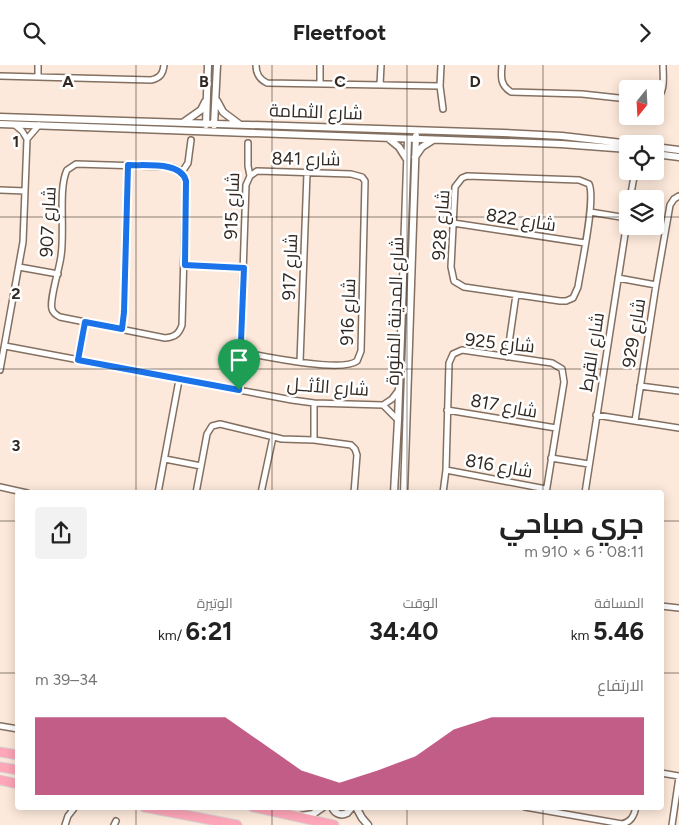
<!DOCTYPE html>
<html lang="ar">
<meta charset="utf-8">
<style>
:root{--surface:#fff;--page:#f2f2f2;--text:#222;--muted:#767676;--accent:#a91a57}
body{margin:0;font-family:Figtree,Cairo,sans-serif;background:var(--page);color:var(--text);direction:rtl;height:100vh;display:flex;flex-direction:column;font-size:19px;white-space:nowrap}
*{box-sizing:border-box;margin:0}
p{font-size:16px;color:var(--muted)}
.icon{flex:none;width:28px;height:28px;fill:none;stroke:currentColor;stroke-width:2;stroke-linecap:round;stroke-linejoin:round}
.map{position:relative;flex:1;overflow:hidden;direction:ltr}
.details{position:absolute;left:15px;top:425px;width:649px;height:320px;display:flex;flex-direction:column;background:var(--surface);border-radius:5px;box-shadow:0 2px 12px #0003;direction:rtl}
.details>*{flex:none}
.needle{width:32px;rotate:198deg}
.buttons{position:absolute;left:619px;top:15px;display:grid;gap:10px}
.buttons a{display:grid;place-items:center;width:45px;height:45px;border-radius:5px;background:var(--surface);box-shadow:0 2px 12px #0003;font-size:25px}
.pin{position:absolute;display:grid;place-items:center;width:42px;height:42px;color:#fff;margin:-51px -21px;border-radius:50% 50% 50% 0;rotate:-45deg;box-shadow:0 0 5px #0007}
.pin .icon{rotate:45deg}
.round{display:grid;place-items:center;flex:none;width:52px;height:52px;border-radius:5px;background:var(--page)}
.summary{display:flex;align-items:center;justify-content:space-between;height:85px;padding:0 20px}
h1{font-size:28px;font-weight:700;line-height:38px}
.stats{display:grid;grid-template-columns:repeat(3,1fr);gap:8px;height:85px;padding:5px 20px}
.stats div{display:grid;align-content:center}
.stats b{font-size:25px;font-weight:700}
.stats small{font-size:14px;font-weight:400}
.stats p{font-size:14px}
.chart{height:140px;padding:10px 20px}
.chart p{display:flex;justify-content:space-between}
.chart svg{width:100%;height:90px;margin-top:5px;fill:var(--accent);opacity:.7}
header{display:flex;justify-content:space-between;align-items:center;height:65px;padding:0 20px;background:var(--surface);font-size:22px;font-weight:700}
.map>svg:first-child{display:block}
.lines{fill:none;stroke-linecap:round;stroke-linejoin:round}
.minor-casing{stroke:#847061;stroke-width:8}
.tertiary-casing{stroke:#847061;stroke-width:9}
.primary-casing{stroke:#d6d4d3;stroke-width:11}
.minor{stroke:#fff;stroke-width:5}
.tertiary{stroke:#fff;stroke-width:6}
.primary{stroke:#fea7b9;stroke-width:9}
.route-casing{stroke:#fff;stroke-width:10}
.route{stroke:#1a73e8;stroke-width:6}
.grid{fill:none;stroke:#322923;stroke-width:1;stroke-opacity:0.55}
.labels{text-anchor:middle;stroke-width:5;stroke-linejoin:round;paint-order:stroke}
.street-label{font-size:18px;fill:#322923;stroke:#fff}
.grid-label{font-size:16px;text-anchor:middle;font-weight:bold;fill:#322923;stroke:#fff;stroke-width:5;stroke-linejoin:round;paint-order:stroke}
</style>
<header><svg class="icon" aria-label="forward" viewBox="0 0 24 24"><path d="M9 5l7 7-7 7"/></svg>Fleetfoot<svg class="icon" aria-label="search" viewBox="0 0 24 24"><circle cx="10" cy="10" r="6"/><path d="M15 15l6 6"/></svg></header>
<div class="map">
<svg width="679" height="760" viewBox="0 0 679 760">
<rect width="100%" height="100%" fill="#fce9db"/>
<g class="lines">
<g class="minor-casing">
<path id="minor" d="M256 0C256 9 259 14 267 18L440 21
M441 0 440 21 443 44
M502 0C501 12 500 20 511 27L582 29 628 34
M0 11 151 15C160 13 163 9 164 0
M38 12V0
M320 18V0
M380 20 381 0
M655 35C666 28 663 12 663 0
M27 74 39 60
M76 99 172 102C180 105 184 108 186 116L182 260C179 269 175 272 165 273L60 252C56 250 53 248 52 244 49 235 60 202 61 191 65 167 58 123 67 105Z
M182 107 188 98 191 75
M467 111 579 115 589 119C596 134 581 202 578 222L573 233 566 236H560L464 222 454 216 451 202 455 122 462 113Z
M0 125 25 126
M630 134 635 106
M590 147 627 153
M453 158 585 178
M185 200 244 203
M19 202 58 209
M618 213 656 220
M122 265 124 247 128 100
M5 281 292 335 314 338 383 340 392 334 398 326
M241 287C262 291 342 308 357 296L361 286 365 116 362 112 351 109 257 106 250 111
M507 292 516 230
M78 295 85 257
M300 297 307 108
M0 305 23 177 27 74 22 66 15 60
M640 321 679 326
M239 325 246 120 250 111 248 101V78
M314 338V375
M383 340 398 355
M447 345 556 363
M596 350 679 363
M635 356 656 220 670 140 674 134 679 131
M551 393 589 399
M165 394 201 401
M446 405 546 424
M0 422 27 428
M158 428 179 315
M196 428 207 369 212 361 220 359 282 374 314 375 351 380 355 384 357 390 354 428
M261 428 273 372
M443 428 446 405 449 298 453 289 462 285 552 298 562 304 564 317 546 428
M585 428 628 150
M661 541 679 543
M0 661 18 664
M661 708 679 711
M525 742 622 759C631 757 634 751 636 742
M65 760 68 751 75 742
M114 760 116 756
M672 760 679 712"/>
</g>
<g class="tertiary-casing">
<path id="tertiary" d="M217 36 223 47 239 59
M0 52 503 68 562 71 631 79
M184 57 201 45 205 37
M0 59 561 79 628 84
M206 60 208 0
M214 60 217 0
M388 73 399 82 406 93
M655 82 679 85
M655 89 679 92
M415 92 422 82 433 75
M394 428 398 355 408 74
M404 428 416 71
M332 742C335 749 341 751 347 748L352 742
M356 742 362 753 368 760
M301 751 313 749 323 742"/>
</g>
<g class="primary-casing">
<path id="primary" d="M0 687 18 690
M0 702 18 705
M0 715 18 719
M144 742 237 760
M253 742 334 760"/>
</g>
<use href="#minor" class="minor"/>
<use href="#tertiary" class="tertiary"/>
<use href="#primary" class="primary"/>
</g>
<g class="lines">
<g class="route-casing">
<path id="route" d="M128 100C145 101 181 96 186 116L185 200 244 203 239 325 78 295 85 257 122 264 124 247Z"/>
</g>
<use href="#route" class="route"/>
</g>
<path class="grid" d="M136 0V428M272 0V428M407 0V428M543 0V428M0 152H628M655 152H679M0 304H679M0 456H18M661 456H679M0 608H18M661 608H679M136 742V760M272 742V760M407 742V760M543 742V760"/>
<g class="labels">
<g class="street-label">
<text transform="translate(316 47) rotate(2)" y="6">شارع الثمامة</text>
<text transform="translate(306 94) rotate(1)" y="6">شارع 841</text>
<text transform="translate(232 141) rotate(-88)" y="6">شارع 915</text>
<text transform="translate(521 155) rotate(9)" y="6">شارع 822</text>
<text transform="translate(48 157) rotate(-87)" y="6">شارع 907</text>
<text transform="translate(441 160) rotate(-86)" y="6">شارع 928</text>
<text transform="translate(290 202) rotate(-88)" y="6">شارع 917</text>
<text transform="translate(395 246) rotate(-88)" y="6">شارع المدينة المنورة</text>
<text transform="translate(348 247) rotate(-88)" y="6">شارع 916</text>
<text transform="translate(634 268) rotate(-81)" y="6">شارع 929</text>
<text transform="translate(500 278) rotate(6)" y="6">شارع 925</text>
<text transform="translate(592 287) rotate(-81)" y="6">شارع القرط</text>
<text transform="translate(328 322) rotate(4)" y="6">شارع الأثــل</text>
<text transform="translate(504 341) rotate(10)" y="6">شارع 817</text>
<text transform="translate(499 401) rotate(10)" y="6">شارع 816</text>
</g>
</g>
<g class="grid-label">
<text x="68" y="22">A</text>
<text x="204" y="22">B</text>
<text x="340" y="22">C</text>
<text x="475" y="22">D</text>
<text x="16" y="82">1</text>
<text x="16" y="234">2</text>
<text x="16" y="386">3</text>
</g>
</svg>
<div class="buttons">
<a><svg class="needle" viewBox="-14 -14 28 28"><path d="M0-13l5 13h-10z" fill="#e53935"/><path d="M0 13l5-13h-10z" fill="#767676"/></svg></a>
<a><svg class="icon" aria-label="locate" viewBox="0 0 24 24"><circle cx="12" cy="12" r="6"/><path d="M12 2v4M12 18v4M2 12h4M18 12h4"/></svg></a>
<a><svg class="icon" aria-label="layers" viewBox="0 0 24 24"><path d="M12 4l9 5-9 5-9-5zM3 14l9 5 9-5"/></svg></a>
</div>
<div class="pin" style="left:239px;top:325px;background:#1e9e55"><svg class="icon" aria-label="arrive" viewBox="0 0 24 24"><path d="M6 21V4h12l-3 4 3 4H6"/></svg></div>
<section class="details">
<div class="summary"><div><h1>جري صباحي</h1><p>08:11 · 6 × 910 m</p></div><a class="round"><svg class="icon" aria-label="share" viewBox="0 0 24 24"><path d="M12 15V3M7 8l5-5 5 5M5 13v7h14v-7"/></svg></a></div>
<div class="stats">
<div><p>المسافة</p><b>5.46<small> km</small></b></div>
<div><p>الوقت</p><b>34:40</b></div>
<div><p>الوتيرة</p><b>6:21<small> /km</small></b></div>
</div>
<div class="chart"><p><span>الارتفاع</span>34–39 m</p>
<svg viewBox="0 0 160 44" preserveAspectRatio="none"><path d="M0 44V6L10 6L20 6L30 6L40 6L50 6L60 19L70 32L80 38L90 32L100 25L110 12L120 6L130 6L140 6L150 6L160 6V44z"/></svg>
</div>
</section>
</div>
